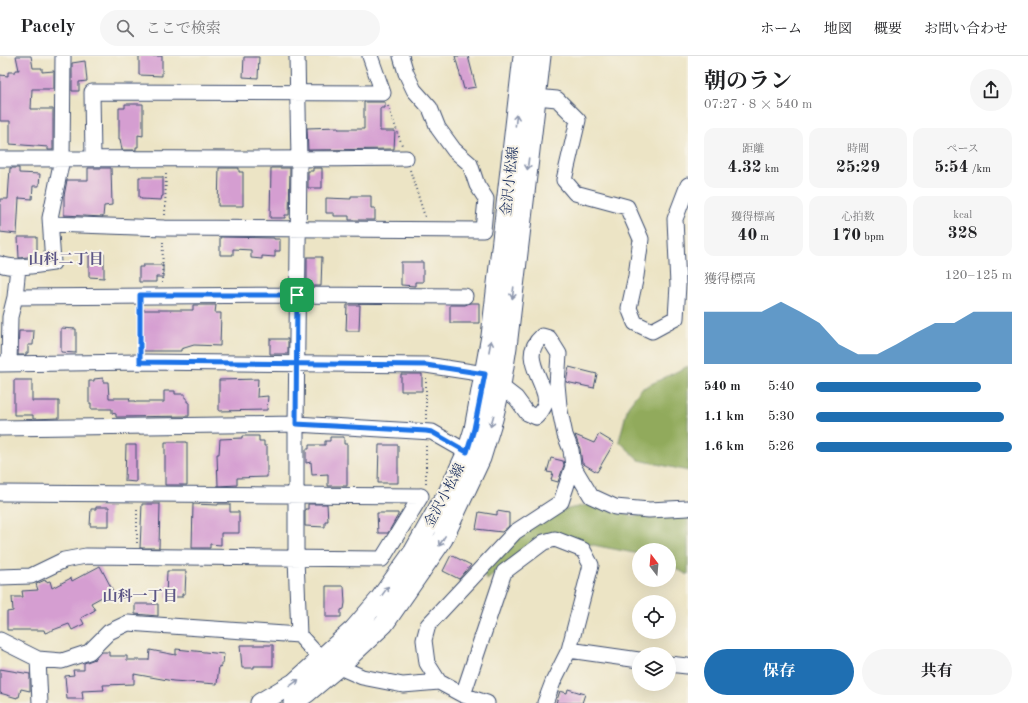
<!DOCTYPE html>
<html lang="ja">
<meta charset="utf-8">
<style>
:root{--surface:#fff;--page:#f6f6f6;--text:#202124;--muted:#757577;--line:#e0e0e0;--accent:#1f6fb2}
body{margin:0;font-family:"Old Standard TT","Noto Serif JP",serif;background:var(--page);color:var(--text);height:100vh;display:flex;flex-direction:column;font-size:15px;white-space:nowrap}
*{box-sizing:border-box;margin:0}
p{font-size:13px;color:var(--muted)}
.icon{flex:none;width:22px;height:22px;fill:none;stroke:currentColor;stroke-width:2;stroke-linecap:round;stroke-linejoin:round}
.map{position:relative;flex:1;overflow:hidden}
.sheet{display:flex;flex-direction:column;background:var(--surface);width:340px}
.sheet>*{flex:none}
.needle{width:26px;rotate:344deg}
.controls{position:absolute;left:632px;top:487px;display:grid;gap:8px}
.controls a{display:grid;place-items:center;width:44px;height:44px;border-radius:50%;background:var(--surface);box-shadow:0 4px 16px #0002;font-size:20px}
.pin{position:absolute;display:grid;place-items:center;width:34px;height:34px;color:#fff;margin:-17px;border-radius:8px;box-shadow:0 2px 6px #0006}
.round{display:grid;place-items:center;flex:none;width:42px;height:42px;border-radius:21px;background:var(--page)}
.summary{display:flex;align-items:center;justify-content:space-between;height:68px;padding:0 16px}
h1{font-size:22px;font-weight:700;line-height:30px}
.figures{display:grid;grid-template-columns:repeat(3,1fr);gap:6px;height:68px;padding:4px 16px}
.figures div{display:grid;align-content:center;border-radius:10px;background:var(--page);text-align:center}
.figures b{font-size:17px;font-weight:700}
.figures small{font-size:11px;font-weight:400}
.figures p{font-size:11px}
.chart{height:112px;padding:8px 16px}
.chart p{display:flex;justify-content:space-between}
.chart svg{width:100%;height:72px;margin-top:4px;fill:var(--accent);opacity:.7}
.button{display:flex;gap:8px;margin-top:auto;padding:8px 16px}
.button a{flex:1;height:46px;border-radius:24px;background:var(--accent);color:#fff;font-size:16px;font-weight:700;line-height:46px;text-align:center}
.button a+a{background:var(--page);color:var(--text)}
ul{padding:0 16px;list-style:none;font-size:13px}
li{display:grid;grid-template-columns:64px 48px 1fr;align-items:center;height:30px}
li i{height:10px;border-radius:5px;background:var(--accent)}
header{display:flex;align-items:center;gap:24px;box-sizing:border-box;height:56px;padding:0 20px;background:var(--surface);border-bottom:1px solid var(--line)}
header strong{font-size:19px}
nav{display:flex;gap:22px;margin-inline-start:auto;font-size:14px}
.search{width:280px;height:36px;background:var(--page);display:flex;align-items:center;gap:10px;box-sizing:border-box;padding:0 14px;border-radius:22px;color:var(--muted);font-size:15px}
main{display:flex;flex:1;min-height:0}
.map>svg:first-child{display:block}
.forest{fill:#91aa5b;stroke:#566c5c}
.building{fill:#d59ed1}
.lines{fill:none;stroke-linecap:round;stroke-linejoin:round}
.minor-casing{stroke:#3a4a6d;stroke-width:17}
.major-casing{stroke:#3a4a6d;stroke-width:21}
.path{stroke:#3a4a6d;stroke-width:2;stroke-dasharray:1 3;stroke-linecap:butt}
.minor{stroke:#fff;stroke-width:15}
.major{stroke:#fff;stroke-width:19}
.oneway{stroke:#8d97ae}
.route-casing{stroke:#fff;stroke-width:8}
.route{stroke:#1a73e8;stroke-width:5}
.labels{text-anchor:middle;stroke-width:4;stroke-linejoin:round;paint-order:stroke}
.street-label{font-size:14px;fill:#1b2f5e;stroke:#f7f3e8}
.neighbourhood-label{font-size:15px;font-weight:bold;fill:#5c5686;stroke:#f7f3e8}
</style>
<header>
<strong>Pacely</strong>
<div class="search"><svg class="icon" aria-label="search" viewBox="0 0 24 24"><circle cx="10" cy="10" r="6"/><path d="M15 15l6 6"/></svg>ここで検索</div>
<nav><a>ホーム</a><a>地図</a><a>概要</a><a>お問い合わせ</a></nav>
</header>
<main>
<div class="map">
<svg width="688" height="647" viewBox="0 0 688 647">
<rect width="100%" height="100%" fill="#f7f3e8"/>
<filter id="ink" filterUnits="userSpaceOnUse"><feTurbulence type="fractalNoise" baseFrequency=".025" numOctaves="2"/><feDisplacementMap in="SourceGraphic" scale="8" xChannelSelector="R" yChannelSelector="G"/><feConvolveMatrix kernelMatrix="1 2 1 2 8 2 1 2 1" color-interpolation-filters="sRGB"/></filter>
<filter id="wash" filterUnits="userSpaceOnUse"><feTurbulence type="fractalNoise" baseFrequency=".012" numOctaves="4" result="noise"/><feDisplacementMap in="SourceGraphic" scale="16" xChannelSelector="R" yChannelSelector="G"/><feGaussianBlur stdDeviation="0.9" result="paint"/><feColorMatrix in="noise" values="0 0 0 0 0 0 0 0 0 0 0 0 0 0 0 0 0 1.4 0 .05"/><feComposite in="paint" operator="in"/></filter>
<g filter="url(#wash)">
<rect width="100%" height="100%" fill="#ece4c5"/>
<path class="forest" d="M688 310V415L639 404 619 385 628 350 641 333Z
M591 448 632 460 688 455V519L669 509V494H639V498L542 479 487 524 483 517 519 478 559 455Z"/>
<g id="blocks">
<path class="building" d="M16 0H31L33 12H42V16L54 15V33H32L31 53H53V94H48V91L10 88V65H0V19L8 20V16H15V14H19Z
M139 0H162V20L139 19Z
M455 0H468L476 31 464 33Z
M244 1H259L258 22 243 21Z
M85 5 87 25 79 26V35H72V7Z
M364 46H385V52H380V75H395L394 93 308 94 307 72 338 71V73H364Z
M125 48H143V80L138 79V91H136V94H122L120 83H119V52H125Z
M10 112H19V117L40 118 39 130H33L32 143 19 142 17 178 0 176V143H8Z
M88 112H111L112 149 104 150 103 161 64 159V140L67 124H88Z
M219 112H239V116H243V150H218Z
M271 112H290L289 159H285V162H270Z
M313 112H322V132H308V115H313Z
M139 121H163V140H162L161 144 141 143V142L139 141Z
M351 140H371V152H375V164H349V160H334V157H326V142L351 143Z
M18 181H37V200L19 202Z
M220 181 274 182V183H280V195H275V201L262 200V203L251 202V194L233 193V199H220Z
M89 198H104V222L89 221Z
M307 201H322L321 230H307Z
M401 206H423V226H415V230L401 229Z
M143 209H163V221H156V226H139V211H143Z
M470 247H479V267H450V249H465Z
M193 249H216L215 257H221L220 290 194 289 181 293V295H141V254H193Z
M347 249H360L359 275H346Z
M61 272 76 273V297L61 296Z
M19 275H34L33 289H28V297H26V299H18Z
M270 283H288V298H270Z
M569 311 597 318 594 332 566 326Z
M401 318H422V335H401Z
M103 322V326H108L109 342H130L129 345H135V346H164V335H175V338H185V342H187V346H189V360L119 361H116V358L112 357V353H91V347H89V325H94V323Z
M258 323 257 341 268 340 267 354 219 355V324Z
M14 324H32V345H59V362L33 363V359H14Z
M599 378 614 387 597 416 582 407 580 393 575 379 594 387Z
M242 380H259V385H264V390H267V421L237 422V429L218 430 217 398H219L220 383 242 382Z
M330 381H344V388H347V430H328V418L312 419 311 406 306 407V393H309V389H325V385H330Z
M165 386H187V429H165Z
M126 389H136V426L125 425Z
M379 389H398V427H378Z
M551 402 563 405 564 409 558 426 551 424 553 417 547 416Z
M142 448H160L159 492H140Z
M193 448 218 449V448H230V456H239V477H221V489L210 488V492H192Z
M308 448H327L328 465H325V471L305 470V453H308Z
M96 451H109V470H90L91 453H96Z
M497 455 509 457V470L502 476 476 473 479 456 497 459Z
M377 457H398V459L388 477H378Z
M451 499 471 509 459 523 443 515Z
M100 510 113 535 91 547 95 554 81 562 84 568 72 574 69 568 45 577 44 574H7V556L13 555 12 541H23L22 535 38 534 36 528 45 524 46 526 50 525 52 532 71 522 72 525Z
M167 515H186L185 538H182V541H166Z
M326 530H344L345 547 344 553 341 554V561H326Z
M135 548H158V560L135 558Z
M240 589H273V610H254V612H242Z
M176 593 224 598 223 607H221V611L219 610 217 628 173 625 134 618V628L103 629 104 634 82 635 83 643H67L65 620 74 619 73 614H84V607L95 603 101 596H109V600H127V604H149L150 594 176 599Z
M0 613 30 618V635L21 633 19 641H17V642L0 637Z
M568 633 585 638 582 647H556L560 635 567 637Z"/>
</g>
</g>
<g filter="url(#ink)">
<use href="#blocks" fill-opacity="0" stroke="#3a4a6d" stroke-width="1"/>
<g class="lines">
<g class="minor-casing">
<path id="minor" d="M297 0 299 104 296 368V502L299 579
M536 41 557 43 578 64 564 124 575 137 627 151 641 183 636 220 629 252 635 267 652 275 676 262 678 229 675 163 688 129
M93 102 92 36 383 37 370 0
M0 103C135 102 271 104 406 102
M51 168 164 172 483 174 486 143 477 129 470 108 454 94 438 72 430 52 414 34 406 17 401 0
M0 208C16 214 37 209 53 207L50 162 62 103 63 0
M15 241 297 239 465 240
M0 308 140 306 426 309 485 318 516 342 527 357 536 361C540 357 543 354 545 348 546 344 545 338 543 333 536 313 523 297 542 280L549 282 559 298 557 328 559 350 565 379 571 394 573 410 591 440 615 451 649 454 688 452
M9 308 10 261 15 241 18 211
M0 372 296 368 432 376 467 396
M0 437 421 440
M0 521 31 520 64 504 86 500 382 503 421 440
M0 584 38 603
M569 594 639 604
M669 608 687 610
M463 639 504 516 544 486 555 483 583 494 591 509 569 594 553 626 545 647
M40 647 38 603 62 605 89 596 109 576 128 567 299 579 321 603 362 621 403 629 439 626
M487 647 463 639 439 626 427 607 424 584 428 569 515 476 561 446 573 410"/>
</g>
<g class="major-casing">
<path id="major" d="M260 647 294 627 354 573 379 544 414 495 440 449 445 443 467 396 474 373 491 280 523 0
M293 647 308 636 338 611 384 568 443 483 481 402 493 363 501 329 507 291 541 0"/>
</g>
<path class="path" d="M388 50 402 89
M410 114 425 161
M165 159 166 115
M162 227 163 185
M140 294V253
M426 322V363
M426 427V388
M137 487V451"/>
<use href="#minor" class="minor"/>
<use href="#major" class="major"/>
</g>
<defs><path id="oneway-shaft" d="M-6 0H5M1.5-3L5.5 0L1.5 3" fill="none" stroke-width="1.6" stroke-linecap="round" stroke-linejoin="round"/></defs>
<g class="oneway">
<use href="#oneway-shaft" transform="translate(516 64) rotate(-84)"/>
<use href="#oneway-shaft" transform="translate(528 108) rotate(97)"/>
<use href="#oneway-shaft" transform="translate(513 237) rotate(97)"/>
<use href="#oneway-shaft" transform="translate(490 290) rotate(-80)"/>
<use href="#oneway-shaft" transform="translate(492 365) rotate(106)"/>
<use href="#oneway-shaft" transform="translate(442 485) rotate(122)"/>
<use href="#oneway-shaft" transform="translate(385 535) rotate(-54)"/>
<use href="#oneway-shaft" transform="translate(294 627) rotate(-36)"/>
</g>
</g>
<g class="lines" filter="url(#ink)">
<g class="route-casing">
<path id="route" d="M297 239H140V306L426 309 485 318 474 373 467 396 432 376 426 375 296 368 297 239"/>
</g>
<use href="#route" class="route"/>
</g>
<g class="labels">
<g class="street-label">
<text transform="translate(509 125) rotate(-84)" y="5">金沢小松線</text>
<text transform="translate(444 439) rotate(-62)" y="5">金沢小松線</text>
</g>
<g class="neighbourhood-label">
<text x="66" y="208">山科二丁目</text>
<text x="140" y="545">山科一丁目</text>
</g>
</g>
</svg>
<div class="controls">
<a><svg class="needle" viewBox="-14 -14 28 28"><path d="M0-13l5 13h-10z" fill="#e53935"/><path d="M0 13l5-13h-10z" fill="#757577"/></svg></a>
<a><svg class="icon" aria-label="locate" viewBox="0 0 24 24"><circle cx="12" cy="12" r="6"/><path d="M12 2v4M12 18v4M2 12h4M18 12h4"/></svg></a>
<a><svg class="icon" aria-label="layers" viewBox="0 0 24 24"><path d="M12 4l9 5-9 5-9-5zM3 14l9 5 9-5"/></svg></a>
</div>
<div class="pin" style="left:297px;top:239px;background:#1e9e55"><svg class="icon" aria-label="arrive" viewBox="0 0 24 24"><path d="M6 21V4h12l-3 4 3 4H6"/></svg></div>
</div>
<section class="sheet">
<div class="summary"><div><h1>朝のラン</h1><p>07:27 · 8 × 540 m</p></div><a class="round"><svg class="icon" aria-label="share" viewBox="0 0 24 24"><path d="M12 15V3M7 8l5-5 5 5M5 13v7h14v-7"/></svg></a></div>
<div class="figures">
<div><p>距離</p><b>4.32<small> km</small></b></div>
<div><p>時間</p><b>25:29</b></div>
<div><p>ペース</p><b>5:54<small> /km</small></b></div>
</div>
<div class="figures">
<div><p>獲得標高</p><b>40<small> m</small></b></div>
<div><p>心拍数</p><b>170<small> bpm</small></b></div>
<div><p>kcal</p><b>328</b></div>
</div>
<div class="chart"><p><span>獲得標高</span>120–125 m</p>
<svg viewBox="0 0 160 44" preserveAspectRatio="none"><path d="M0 44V12L10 12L20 12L30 12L40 6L50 12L60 19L70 32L80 38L90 38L100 32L110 25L120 19L130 19L140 12L150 12L160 12V44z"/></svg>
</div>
<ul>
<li><b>540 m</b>5:40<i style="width:84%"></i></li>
<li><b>1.1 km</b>5:30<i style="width:96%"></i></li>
<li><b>1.6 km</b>5:26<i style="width:100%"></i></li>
</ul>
<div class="button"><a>保存</a><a>共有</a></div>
</section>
</main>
